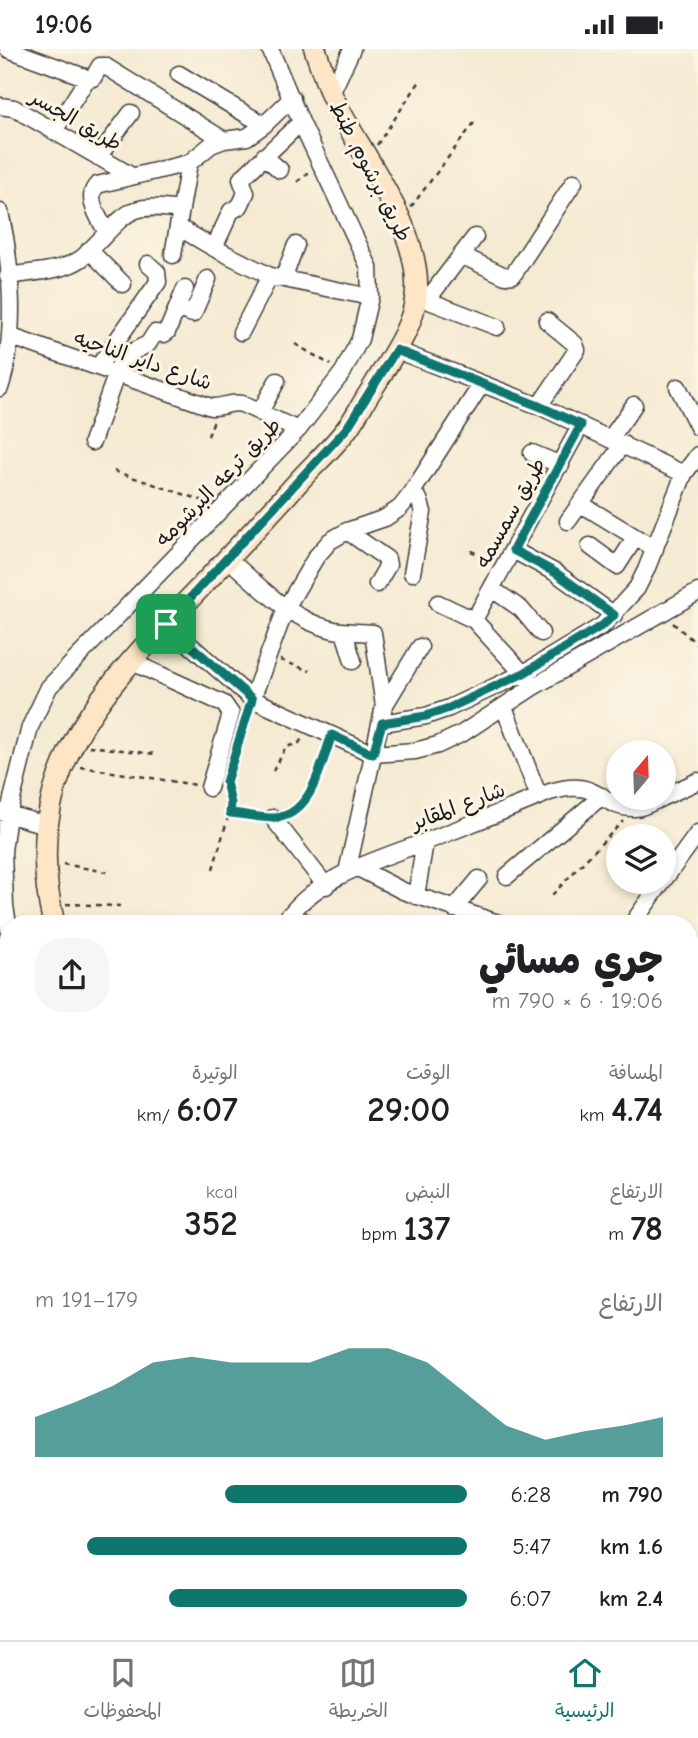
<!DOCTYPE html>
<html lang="ar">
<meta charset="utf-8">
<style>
:root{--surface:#fff;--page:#f6f6f6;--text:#202124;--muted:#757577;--line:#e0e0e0;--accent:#0f766e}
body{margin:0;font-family:"Comic Neue","Playpen Sans Arabic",sans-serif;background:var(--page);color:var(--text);direction:rtl;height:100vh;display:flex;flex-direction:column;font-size:26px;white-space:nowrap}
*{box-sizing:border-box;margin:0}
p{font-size:23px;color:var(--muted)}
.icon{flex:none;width:38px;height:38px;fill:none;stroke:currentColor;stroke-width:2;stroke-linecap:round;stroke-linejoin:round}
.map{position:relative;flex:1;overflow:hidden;direction:ltr}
.drawer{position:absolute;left:0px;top:866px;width:698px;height:726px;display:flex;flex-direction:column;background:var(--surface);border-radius:28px 28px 0 0;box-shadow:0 4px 10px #0003;direction:rtl}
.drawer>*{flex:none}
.needle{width:46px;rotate:19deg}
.buttons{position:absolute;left:606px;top:691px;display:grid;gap:14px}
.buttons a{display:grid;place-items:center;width:70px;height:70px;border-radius:50%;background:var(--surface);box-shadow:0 4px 10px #0003;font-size:35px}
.pin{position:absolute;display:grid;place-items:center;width:60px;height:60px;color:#fff;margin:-30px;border-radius:14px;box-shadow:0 4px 10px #0006}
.round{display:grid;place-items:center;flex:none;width:74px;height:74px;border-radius:28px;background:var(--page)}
.headline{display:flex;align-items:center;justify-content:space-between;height:119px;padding:0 35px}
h1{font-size:38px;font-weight:800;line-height:52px}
.figures{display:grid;grid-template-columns:repeat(3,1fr);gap:10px;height:119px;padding:7px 35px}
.figures div{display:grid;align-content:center}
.figures b{font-size:35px;font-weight:800}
.figures small{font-size:19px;font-weight:400}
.figures p{font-size:19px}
.chart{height:196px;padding:14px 35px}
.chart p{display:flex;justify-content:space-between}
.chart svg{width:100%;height:126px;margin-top:7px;fill:var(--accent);opacity:.7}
ul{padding:0 35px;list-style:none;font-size:23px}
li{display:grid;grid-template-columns:112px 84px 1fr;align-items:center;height:52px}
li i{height:18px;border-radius:9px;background:var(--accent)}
.status{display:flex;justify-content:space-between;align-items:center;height:49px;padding:0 35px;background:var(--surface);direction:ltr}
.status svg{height:19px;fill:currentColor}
.dock{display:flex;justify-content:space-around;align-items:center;height:98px;border-top:2px solid var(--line);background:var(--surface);font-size:19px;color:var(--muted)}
.dock a{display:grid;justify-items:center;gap:4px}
.dock .on{color:var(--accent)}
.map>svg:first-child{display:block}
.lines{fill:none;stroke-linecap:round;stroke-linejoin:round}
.minor-casing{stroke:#3d3b37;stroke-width:19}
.secondary-casing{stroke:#3d3b37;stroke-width:24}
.path{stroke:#3d3b37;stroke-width:2.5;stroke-dasharray:5 5;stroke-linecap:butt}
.minor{stroke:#fff;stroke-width:16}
.secondary{stroke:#fde5c5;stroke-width:21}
.route-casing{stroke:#fff;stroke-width:14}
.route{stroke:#0f766e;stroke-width:9}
.labels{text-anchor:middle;stroke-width:6;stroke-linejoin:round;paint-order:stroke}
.street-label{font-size:21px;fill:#1c1c1c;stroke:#fcf5e5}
</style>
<div class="status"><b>19:06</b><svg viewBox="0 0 49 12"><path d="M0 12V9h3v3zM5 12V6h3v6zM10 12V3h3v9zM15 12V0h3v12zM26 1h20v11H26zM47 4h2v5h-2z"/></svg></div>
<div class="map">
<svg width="698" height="1591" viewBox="0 0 698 1591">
<rect width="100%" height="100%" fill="#fcf5e5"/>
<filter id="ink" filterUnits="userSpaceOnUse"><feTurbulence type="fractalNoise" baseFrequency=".0143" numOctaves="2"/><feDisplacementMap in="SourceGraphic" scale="14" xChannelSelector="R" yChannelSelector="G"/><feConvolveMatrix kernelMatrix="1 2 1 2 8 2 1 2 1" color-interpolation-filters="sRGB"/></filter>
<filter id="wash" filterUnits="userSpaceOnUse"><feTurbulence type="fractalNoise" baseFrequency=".00686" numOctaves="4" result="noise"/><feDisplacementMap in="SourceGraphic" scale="28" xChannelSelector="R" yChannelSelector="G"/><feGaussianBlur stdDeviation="1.57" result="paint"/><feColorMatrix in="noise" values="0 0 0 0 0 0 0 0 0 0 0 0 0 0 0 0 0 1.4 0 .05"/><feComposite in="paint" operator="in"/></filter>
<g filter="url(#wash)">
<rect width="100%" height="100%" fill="#f5ead2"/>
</g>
<g filter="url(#ink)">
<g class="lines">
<g class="minor-casing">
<path id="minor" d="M8 0 90 30 93 29 100 17H105L224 91
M179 25 264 76
M331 45 352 0
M0 57 14 59 130 126
M54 82 87 30
M264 107 280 121
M98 108 131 64
M0 163C12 215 17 288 0 339
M178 178 214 199 270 227 370 248
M107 184C100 170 84 149 97 136L189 114 211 96 224 91 247 88 264 76 292 49
M214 199 231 162 240 157 246 144 241 130 301 73
M89 201 123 235
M173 206 189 114
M461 206 505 227 513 226 574 133
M8 227C31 223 63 223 82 209 87 205 92 199 97 194 130 160 132 154 181 161
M283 230 296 196
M416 247 497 278
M428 250 475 188
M177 260 193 265 208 230
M241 283 270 227
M12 288 211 358C223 359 231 352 242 355L298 381
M396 301 539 357 684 425
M98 318 158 233 157 223 148 215
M678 338 698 378
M539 357 577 301 575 295 547 272
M260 363 277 332
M610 390 634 356
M92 393 120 315 132 303 148 295 155 284 164 285 167 283 185 240
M532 404 561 416
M411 445 419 450 423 463 412 524
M581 455 655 500
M568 472 623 395
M347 482 387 510 388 516 377 535
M590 497 617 517 635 489
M513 501 556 524 614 566
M228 510C259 536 289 570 330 580 344 584 359 582 373 584L384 657 347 823
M492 540 521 560 541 584
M438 554 474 571 528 630
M474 571 581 376
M166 575 252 650 373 705 415 702 438 696 463 684 533 638 698 543
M344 583 353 612
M130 612 224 655 231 665 209 739
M252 650 286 559 316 508 330 492 347 482 385 469 400 459 411 445 481 336
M384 657 420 598
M504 658 539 748
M382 674 426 667 449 659 524 624 603 576 637 539 646 521 684 425 698 406
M663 748 698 732
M0 763 46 776
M273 769 326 837
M358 819 403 842 501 875
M507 827 602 747
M663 832 698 784
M416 847 425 793
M454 860 479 830
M289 866 311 875
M284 875C311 828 383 809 430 791 470 775 510 760 550 743 600 727 599 760 635 759 643 759 653 753 661 749
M632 875 662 833
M9 881 5 857 3 802 8 766 30 678 49 638 298 381 343 323 360 290 370 248 369 218 301 73 270 0
M690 976 698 981
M690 1295 698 1299
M690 1535 698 1517
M282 1584 284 1591
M461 1584 479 1591
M630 1584 647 1591
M352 1591 367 1584
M664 1591 667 1584"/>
</g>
<g class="secondary-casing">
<path id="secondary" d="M54 875C18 725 100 643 195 544 230 507 265 470 299 432 315 414 335 397 349 377 358 364 365 350 374 337 390 310 413 279 416 247 424 182 357 101 331 45 325 30 320 15 315 0
M327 1584 329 1591"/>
</g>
<path class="path" d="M377 96 420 32
M297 133 310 123
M411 158 477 70
M295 295 331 316
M208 387 214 371
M114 422 207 453
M471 502 491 511
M673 574 698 596
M280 611 310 622
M89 697 155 705
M81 718 196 736
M273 722 286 698 299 694 303 688
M231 764 259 767
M286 766C312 755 318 722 327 699
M63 815 112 824
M213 820 231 758 226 736
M552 846 623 772
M66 855 120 857
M690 1206 698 1213
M690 1246 698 1219
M597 1591 599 1584"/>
<use href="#minor" class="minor"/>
<use href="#secondary" class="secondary"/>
</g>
</g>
<g class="lines" filter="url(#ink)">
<g class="route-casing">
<path id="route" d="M396 301 539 357 581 376 513 501 556 524 614 566 603 576 524 624 449 659 426 667 382 674 373 705 332 686C321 714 312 767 274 769 260 769 244 765 230 764L231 754 226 733 252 650 166 575 347 379Z"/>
</g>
<use href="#route" class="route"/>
</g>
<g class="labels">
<g class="street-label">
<text transform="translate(76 71) rotate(30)" y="7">طريق الجسر</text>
<text transform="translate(371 122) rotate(63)" y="7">طريق برشوم, طنط</text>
<text transform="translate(143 311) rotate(19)" y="7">شارع داير الناحيه</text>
<text transform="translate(218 433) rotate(-46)" y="7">طريق ترعه البرشومه</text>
<text transform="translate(510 464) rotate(-61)" y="7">طريق سمسمه</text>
<text transform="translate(458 757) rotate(-21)" y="7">شارع المقابر</text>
</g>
</g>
</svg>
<div class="buttons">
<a><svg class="needle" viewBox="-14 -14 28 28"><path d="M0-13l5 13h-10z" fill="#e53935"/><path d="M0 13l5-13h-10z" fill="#757577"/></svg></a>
<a><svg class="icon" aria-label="layers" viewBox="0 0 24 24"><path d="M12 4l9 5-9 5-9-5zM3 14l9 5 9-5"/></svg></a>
</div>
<div class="pin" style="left:166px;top:575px;background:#1e9e55"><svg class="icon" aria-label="arrive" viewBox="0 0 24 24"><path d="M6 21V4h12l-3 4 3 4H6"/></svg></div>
<section class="drawer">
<div class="headline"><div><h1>جري مسائي</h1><p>19:06 · 6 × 790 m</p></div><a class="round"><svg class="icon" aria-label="share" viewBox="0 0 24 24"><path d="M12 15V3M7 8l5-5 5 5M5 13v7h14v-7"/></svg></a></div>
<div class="figures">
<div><p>المسافة</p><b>4.74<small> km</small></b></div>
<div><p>الوقت</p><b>29:00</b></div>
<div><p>الوتيرة</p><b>6:07<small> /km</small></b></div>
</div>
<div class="figures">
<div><p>الارتفاع</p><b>78<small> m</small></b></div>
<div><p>النبض</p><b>137<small> bpm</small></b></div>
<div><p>kcal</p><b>352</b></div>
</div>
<div class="chart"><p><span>الارتفاع</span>179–191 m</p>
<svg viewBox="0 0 160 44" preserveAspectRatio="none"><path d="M0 44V30L10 25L20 19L30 11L40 9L50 11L60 11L70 11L80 6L90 6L100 11L110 22L120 33L130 38L140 35L150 33L160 30V44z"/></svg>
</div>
<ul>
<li><b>790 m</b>6:28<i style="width:56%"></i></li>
<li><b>1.6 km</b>5:47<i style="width:88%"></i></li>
<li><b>2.4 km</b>6:07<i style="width:69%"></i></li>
</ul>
</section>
</div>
<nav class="dock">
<a class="on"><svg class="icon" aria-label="home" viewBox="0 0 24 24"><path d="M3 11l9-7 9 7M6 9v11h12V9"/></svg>الرئيسية</a>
<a><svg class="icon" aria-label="map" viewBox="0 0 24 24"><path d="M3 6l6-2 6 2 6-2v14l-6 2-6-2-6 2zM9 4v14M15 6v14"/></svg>الخريطة</a>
<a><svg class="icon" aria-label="saved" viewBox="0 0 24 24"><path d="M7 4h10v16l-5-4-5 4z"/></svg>المحفوظات</a>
</nav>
